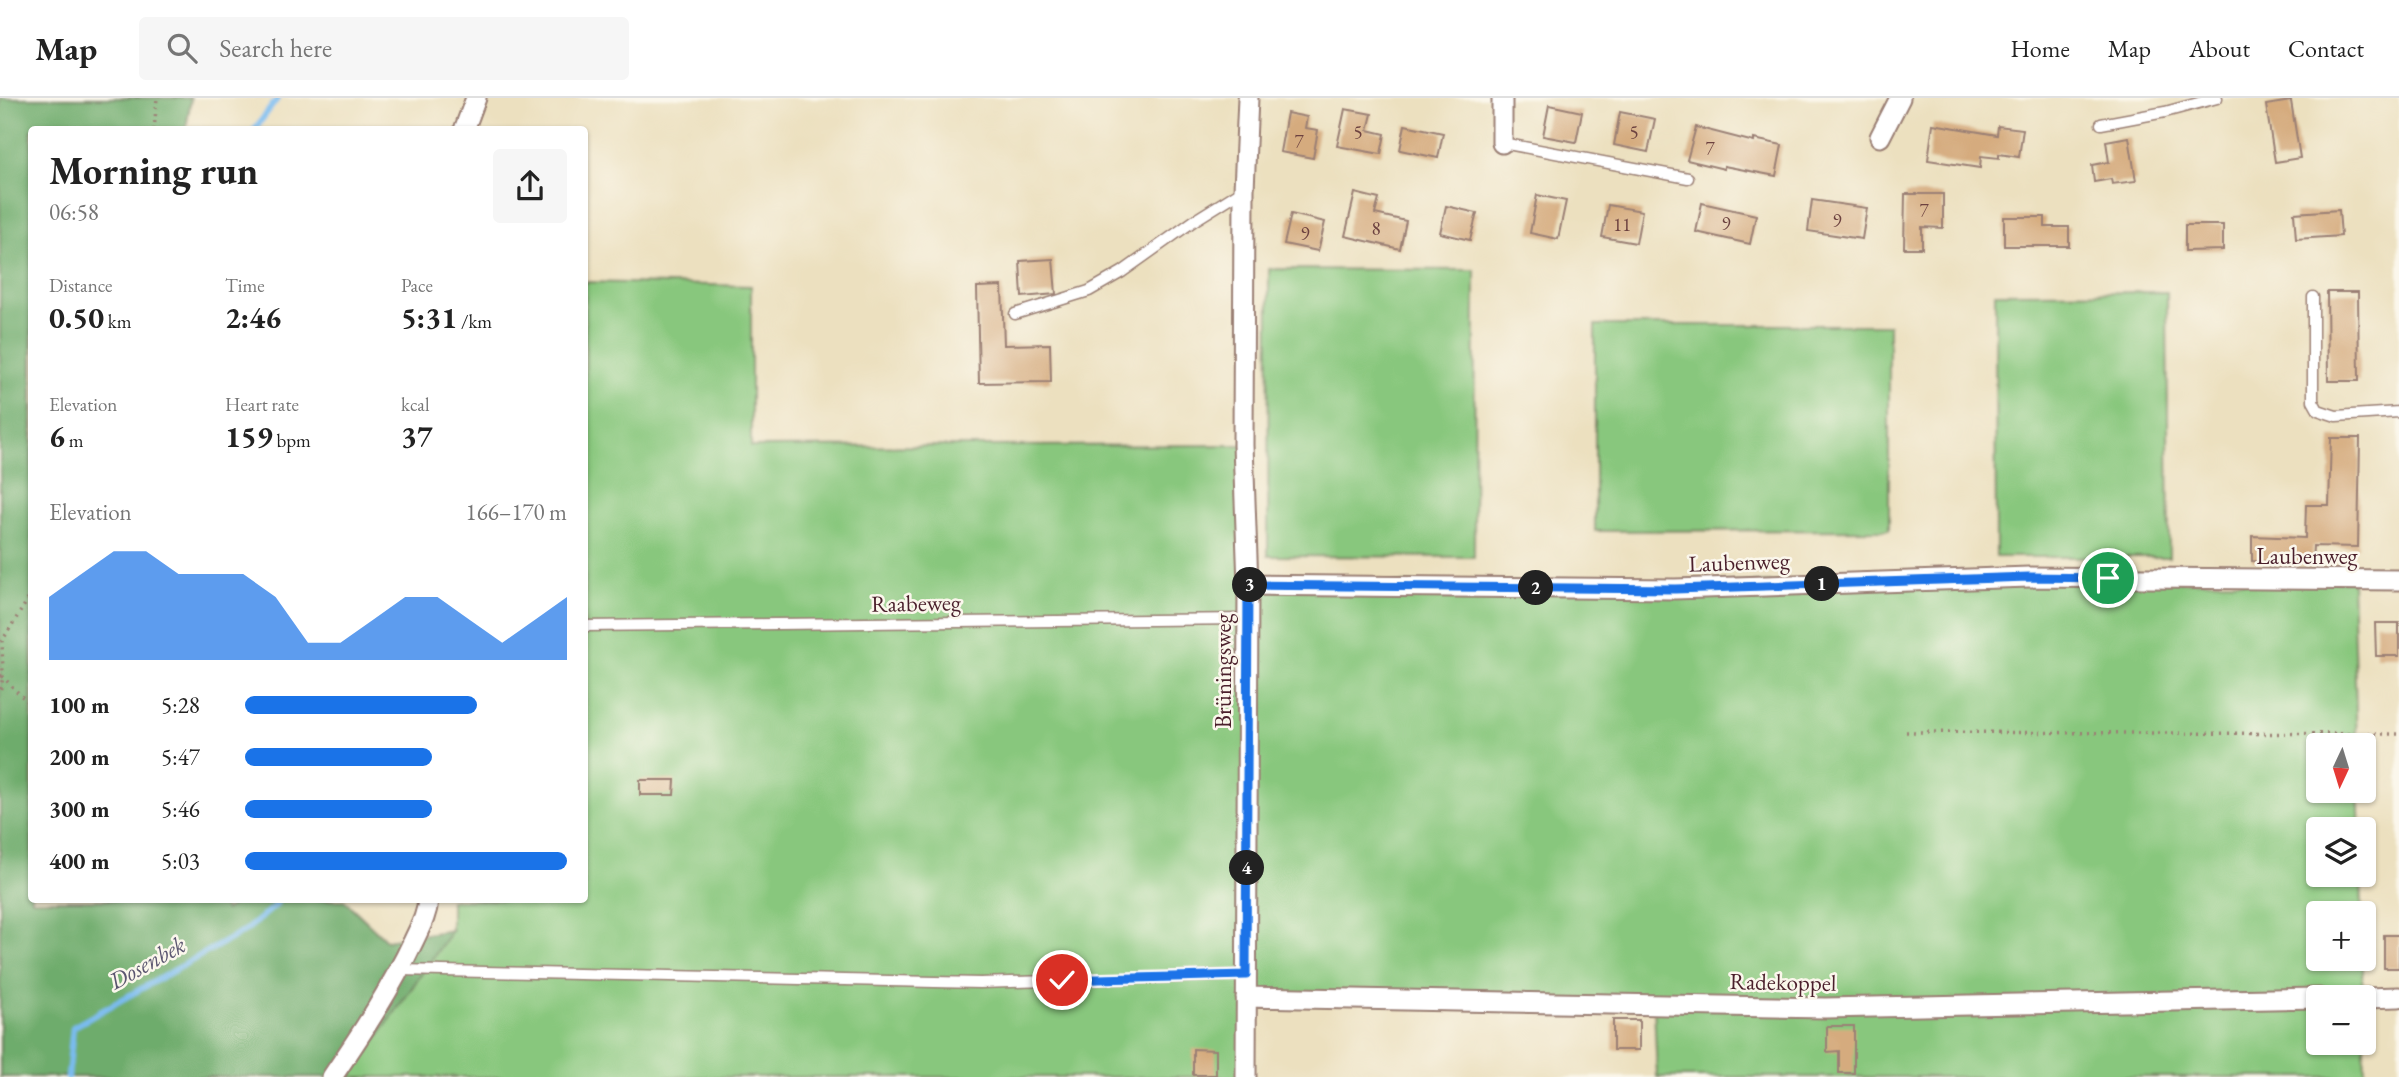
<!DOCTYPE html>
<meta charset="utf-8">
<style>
:root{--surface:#fff;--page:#f6f6f6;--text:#222;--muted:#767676;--line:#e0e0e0;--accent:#1a73e8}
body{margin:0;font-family:"EB Garamond",serif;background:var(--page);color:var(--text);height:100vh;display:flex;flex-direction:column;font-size:26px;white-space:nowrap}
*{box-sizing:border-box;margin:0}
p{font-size:23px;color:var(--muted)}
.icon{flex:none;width:38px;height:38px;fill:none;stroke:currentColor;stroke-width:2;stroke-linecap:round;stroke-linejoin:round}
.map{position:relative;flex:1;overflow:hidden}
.side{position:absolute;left:28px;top:28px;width:560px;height:777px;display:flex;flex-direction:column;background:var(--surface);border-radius:7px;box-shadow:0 2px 5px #0004}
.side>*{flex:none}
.needle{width:46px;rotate:184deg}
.buttons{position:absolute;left:2306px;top:635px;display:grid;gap:14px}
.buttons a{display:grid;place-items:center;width:70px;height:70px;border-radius:7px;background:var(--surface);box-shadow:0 2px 5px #0004;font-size:35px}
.pin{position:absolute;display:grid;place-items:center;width:60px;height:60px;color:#fff;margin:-30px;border:4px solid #fff;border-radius:50%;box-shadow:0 2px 7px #0007}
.km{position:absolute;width:35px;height:35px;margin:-18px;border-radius:50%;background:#222;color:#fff;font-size:19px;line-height:35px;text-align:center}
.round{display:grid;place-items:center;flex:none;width:74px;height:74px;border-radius:7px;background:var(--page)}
.headline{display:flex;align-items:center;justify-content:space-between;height:119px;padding:0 21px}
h1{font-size:38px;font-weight:700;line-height:52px}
.stats{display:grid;grid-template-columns:repeat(3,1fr);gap:10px;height:119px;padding:7px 21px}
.stats div{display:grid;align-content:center}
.stats b{font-size:30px;font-weight:700}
.stats small{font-size:19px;font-weight:400}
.stats p{font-size:19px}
.chart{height:196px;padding:14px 21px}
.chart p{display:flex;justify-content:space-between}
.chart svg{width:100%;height:126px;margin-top:7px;fill:var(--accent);opacity:.7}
ul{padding:0 21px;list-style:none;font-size:23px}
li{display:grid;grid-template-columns:112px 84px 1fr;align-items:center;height:52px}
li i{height:18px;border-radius:9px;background:var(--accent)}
header{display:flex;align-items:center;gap:42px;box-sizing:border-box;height:98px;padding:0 35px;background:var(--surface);border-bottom:2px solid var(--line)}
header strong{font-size:33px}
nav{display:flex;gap:38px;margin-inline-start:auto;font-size:24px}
.search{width:490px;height:63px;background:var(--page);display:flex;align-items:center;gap:18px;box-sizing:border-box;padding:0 24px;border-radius:7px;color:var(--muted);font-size:26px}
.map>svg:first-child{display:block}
.green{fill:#88c77d;stroke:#697354;stroke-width:2}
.forest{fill:#6eac6c;stroke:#5c664c;stroke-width:2}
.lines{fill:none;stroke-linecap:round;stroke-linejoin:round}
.stream{stroke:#7abcf0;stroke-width:6}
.building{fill:#d5ab7e}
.lane-casing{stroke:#9b8075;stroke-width:13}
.street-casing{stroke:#9b8075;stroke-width:23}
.path{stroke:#9b8075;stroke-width:3.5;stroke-dasharray:2 5;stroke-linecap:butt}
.lane{stroke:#fff;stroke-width:10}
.street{stroke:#fff;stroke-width:19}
.route-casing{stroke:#fff;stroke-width:14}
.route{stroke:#1a73e8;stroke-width:9}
.labels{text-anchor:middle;stroke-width:5;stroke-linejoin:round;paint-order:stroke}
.number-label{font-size:19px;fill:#6d4240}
.street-label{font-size:23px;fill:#4a1f2b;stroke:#fbf7ec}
.water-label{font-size:24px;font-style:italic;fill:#5b5670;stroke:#fbf7ec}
</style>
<header>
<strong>Map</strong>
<div class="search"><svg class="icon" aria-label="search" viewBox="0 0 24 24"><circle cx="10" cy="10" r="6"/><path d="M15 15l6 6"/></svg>Search here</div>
<nav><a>Home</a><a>Map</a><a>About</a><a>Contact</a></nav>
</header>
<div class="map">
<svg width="2399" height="979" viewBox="0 0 2399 979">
<rect width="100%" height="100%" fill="#fbf7ec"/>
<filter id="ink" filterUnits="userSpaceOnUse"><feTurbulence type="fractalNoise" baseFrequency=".0143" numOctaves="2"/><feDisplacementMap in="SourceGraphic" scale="14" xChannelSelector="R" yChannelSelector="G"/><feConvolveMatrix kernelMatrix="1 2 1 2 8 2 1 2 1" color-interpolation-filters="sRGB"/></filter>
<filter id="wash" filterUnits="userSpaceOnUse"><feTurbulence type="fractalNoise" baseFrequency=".00686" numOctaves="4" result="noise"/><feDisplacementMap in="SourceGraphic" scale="28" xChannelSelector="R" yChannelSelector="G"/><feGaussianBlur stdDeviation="1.57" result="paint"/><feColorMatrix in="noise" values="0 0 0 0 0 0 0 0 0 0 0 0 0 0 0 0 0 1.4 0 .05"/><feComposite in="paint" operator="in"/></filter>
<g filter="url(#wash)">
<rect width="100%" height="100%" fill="#ece0bf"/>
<path class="green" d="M1269 171 1475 172 1474 459 1268 458Z
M585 184 751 188V349L1243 347 1248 486 2352 483 2357 647 2319 648V693H2358L2360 731 2319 732V777H2361L2362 815 2319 816V861H2363V899L2319 900V945H2364L2365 979H1657L1654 907 1247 899 1246 979H350L451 832V802H584Z
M2167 194 2169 459H1996L1995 195Z
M1595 227H1889V432L1595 433Z"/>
<path class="forest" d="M0 0H191L186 31 32 32V802H220L225 812 240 802H344L386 842 452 832 350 979H0Z"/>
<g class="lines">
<path class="stream" d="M254 32 278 0
M68 979 73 929 246 832 276 807 277 802"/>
</g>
<g id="blocks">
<path class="building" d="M2291 3 2300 60 2275 64 2266 7Z
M1549 7 1582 14 1576 44 1543 38Z
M1345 11 1372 16 1368 32 1385 36 1381 56 1337 48Z
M1620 14 1655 21 1648 54 1614 47Z
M1287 15 1307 19 1305 30 1318 32 1313 60 1280 54Z
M1933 26 1997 37 1998 28 2023 31 2019 59 1999 56V60L1981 58 1980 70 1928 62Z
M1405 27 1443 35 1438 60 1400 52Z
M1696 29 1754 44V41L1782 47 1776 78 1724 68V71L1687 62Z
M2129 39 2136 83 2112 86 2111 81 2094 84 2092 67 2109 64 2106 43Z
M1355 95 1379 101 1375 116 1406 123 1400 151 1345 138Z
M1905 96H1943V130L1922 129V150H1904Z
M1537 97 1566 103 1558 141 1530 135Z
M1812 102 1867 110 1862 141 1808 133Z
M1702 105 1756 117 1750 146 1696 134Z
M1608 107 1642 113 1636 145 1602 139Z
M1446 108 1477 115 1470 142 1440 135Z
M2339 112 2341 138 2296 141 2294 115Z
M1291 116 1325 124 1318 153 1284 146Z
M2004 119H2045V129H2069V148H2004Z
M2185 127H2223V152L2185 153Z
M1053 161 1056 196 1022 199 1020 163Z
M1002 188 1004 247 1050 246 1051 284 979 285 977 189Z
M2327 194H2358L2359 283H2328Z
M2331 340H2360L2358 449 2313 448 2312 465 2252 463V438L2305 440 2306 407H2329Z
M2375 525H2399V558H2376Z
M640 682H675L674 697H640Z
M2384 837H2399V870H2384Z
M1613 922H1639V952H1613Z
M1827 928H1854V975H1839V953L1827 954Z
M1193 951 1216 952V977H1193Z"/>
</g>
</g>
<g filter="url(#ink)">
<use href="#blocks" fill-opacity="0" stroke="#9b8075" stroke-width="2"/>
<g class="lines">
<g class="lane-casing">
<path id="lane" d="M2101 26 2165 14 2217 0
M1502 45 1688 80
M2313 199V303L2318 312 2336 318 2399 314
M1015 216 1089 193 1122 174 1195 122 1243 92
M584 528 1248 521
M400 872 980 885 1246 877"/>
</g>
<g class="street-casing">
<path id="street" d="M464 32 476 0
M1880 39 1900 0
M1502 45V0
M1248 487 1675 491 2029 479 2399 482
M1246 899 1825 910 2319 900
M2364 900 2399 899
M332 979C362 935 391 891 414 842 420 829 427 817 428 802
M1246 979 1248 487 1243 347 1244 92 1248 0"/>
</g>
<path class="path" d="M154 32 157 0
M32 495 2 543 3 579 32 609
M0 577 3 579 0 594
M1906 634 2399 636"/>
<use href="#lane" class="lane"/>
<use href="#street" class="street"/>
</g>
</g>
<g class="lines" filter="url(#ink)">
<g class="route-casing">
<path id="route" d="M1062 882 1246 877 1248 487 1675 491 2029 479 2108 480"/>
</g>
<use href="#route" class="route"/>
</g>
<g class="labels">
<g class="number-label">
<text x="1358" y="41">5</text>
<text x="1634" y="41">5</text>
<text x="1299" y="50">7</text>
<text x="1710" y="57">7</text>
<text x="1924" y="119">7</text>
<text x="1837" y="129">9</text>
<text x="1726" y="132">9</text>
<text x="1622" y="133">11</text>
<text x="1376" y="137">8</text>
<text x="1305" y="142">9</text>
</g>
<g class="street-label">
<text x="2307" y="466">Laubenweg</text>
<text transform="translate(1739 464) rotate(-2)" y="8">Laubenweg</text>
<text transform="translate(916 505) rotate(-1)" y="8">Raabeweg</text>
<text transform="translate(1223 573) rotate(-90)" y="8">Brüningsweg</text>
<text transform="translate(1783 884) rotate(1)" y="8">Radekoppel</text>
</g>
<g class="water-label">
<text transform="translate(147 865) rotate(-29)" y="8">Dosenbek</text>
</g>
</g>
</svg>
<div class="buttons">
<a><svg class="needle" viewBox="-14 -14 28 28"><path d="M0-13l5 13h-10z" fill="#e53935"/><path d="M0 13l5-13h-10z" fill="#767676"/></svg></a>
<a><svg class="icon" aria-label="layers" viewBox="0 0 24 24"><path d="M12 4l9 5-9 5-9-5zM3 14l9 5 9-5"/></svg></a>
<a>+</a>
<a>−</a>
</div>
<div class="pin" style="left:2108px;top:480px;background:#1e9e55"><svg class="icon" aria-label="arrive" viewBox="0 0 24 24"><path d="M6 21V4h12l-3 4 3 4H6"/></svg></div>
<div class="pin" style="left:1062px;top:882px;background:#d93025"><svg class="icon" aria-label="check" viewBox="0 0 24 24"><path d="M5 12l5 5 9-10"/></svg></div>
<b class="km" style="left:1822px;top:486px">1</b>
<b class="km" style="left:1536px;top:490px">2</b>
<b class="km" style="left:1250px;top:487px">3</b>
<b class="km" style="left:1247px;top:770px">4</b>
<section class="side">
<div class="headline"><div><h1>Morning run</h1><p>06:58</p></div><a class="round"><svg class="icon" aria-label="share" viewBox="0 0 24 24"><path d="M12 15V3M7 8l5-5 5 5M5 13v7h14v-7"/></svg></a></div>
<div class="stats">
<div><p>Distance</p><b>0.50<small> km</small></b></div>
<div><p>Time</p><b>2:46</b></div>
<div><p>Pace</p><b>5:31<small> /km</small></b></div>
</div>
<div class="stats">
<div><p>Elevation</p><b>6<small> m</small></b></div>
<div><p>Heart rate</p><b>159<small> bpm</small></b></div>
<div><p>kcal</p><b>37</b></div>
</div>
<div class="chart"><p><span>Elevation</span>166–170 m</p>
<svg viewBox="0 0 160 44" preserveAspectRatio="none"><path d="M0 44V22L10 14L20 6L30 6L40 14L50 14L60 14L70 22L80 38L90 38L100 30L110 22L120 22L130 30L140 38L150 30L160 22V44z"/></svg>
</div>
<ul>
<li><b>100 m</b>5:28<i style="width:72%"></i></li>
<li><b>200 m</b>5:47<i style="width:58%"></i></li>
<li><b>300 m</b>5:46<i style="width:58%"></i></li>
<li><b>400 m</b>5:03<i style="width:100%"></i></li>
</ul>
</section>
</div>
